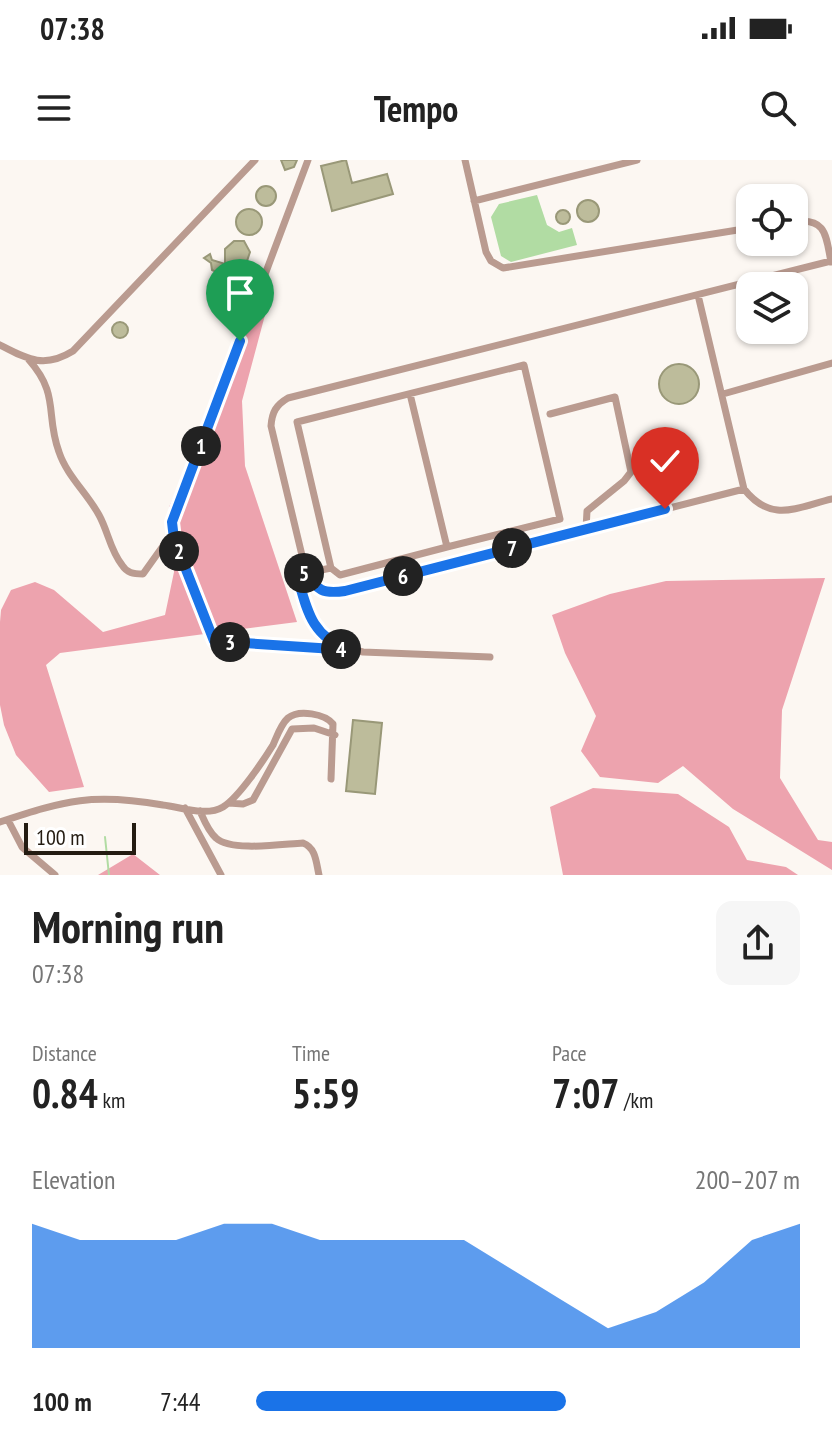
<!DOCTYPE html>
<meta charset="utf-8">
<style>
:root{--surface:#fff;--page:#f6f6f6;--text:#222;--muted:#767676;--accent:#1a73e8}
body{margin:0;font-family:"PT Sans Narrow",sans-serif;background:var(--page);color:var(--text);height:100vh;display:flex;flex-direction:column;font-size:30px;white-space:nowrap}
*{box-sizing:border-box;margin:0}
p{font-size:26px;color:var(--muted)}
.icon{flex:none;width:44px;height:44px;fill:none;stroke:currentColor;stroke-width:2;stroke-linecap:round;stroke-linejoin:round}
.map{position:relative;height:715px;overflow:hidden}
.sheet{display:flex;flex-direction:column;background:var(--surface);flex:1}
.sheet>*{flex:none}
.buttons{position:absolute;left:736px;top:24px;display:grid;gap:16px}
.buttons a{display:grid;place-items:center;width:72px;height:72px;border-radius:16px;background:var(--surface);box-shadow:0 2px 6px #0004;font-size:40px}
.scale{position:absolute;left:24px;bottom:20px;width:112px;box-sizing:border-box;padding-left:8px;border:4px solid #241c12;border-top:0;font-size:22px;line-height:28px;white-space:nowrap;color:#241c12;-webkit-text-stroke:6px #fff;paint-order:stroke}
.pin{position:absolute;display:grid;place-items:center;width:68px;height:68px;color:#fff;margin:-82px -34px;border-radius:50% 50% 50% 0;rotate:-45deg;box-shadow:0 0 8px #0007}
.pin .icon{rotate:45deg}
.km{position:absolute;width:40px;height:40px;margin:-20px;border-radius:50%;background:#222;color:#fff;font-size:22px;line-height:40px;text-align:center}
.round{display:grid;place-items:center;flex:none;width:84px;height:84px;border-radius:16px;background:var(--page)}
.head{display:flex;align-items:center;justify-content:space-between;height:136px;padding:0 32px}
h1{font-size:44px;font-weight:600;line-height:60px}
.stats{display:grid;grid-template-columns:repeat(3,1fr);gap:12px;height:136px;padding:8px 32px}
.stats div{display:grid;align-content:center}
.stats b{font-size:40px;font-weight:600}
.stats small{font-size:22px;font-weight:400}
.stats p{font-size:22px}
.chart{height:224px;padding:16px 32px}
.chart p{display:flex;justify-content:space-between}
.chart svg{width:100%;height:144px;margin-top:8px;fill:var(--accent);opacity:.7}
ul{padding:0 32px;list-style:none;font-size:26px}
li{display:grid;grid-template-columns:128px 96px 1fr;align-items:center;height:60px}
li i{height:20px;border-radius:10px;background:var(--accent)}
.status{display:flex;justify-content:space-between;align-items:center;height:56px;padding:0 40px;background:var(--surface);direction:ltr}
.status svg{height:22px;fill:currentColor}
header{display:flex;justify-content:space-between;align-items:center;height:104px;padding:0 32px;background:var(--surface);font-size:36px;font-weight:600}
.map>svg:first-child{display:block}
.forest{fill:#eda3ae}
.water{fill:#b1dca3}
.lines{fill:none;stroke-linecap:round;stroke-linejoin:round}
.stream{stroke:#b1dca3;stroke-width:2}
.building{fill:#bdbc9b;stroke:#999878;stroke-width:2}
.minor{stroke:#ba9b90;stroke-width:7}
.route-casing{stroke:#fff;stroke-width:16}
.route{stroke:#1a73e8;stroke-width:10}
</style>
<div class="status"><b>07:38</b><svg viewBox="0 0 49 12"><path d="M0 12V9h3v3zM5 12V6h3v6zM10 12V3h3v9zM15 12V0h3v12zM26 1h20v11H26zM47 4h2v5h-2z"/></svg></div>
<header><svg class="icon" aria-label="menu" viewBox="0 0 24 24"><path d="M4 6h16M4 12h16M4 18h16"/></svg>Tempo<svg class="icon" aria-label="search" viewBox="0 0 24 24"><circle cx="10" cy="10" r="6"/><path d="M15 15l6 6"/></svg></header>
<div class="map">
<svg width="832" height="715" viewBox="0 0 832 715">
<rect width="100%" height="100%" fill="#fcf7f2"/>
<path class="forest" d="M255 154 265 155 242 241 245 306 297 462 60 493 46 505 84 627 49 632 16 595 4 565 0 545V462L1 450 11 430 35 422 54 430 103 472 165 455 174 412 169 347Z
M825 418 782 550 780 618 818 680 832 682V710L733 649 683 606 658 623 600 617 581 591 596 556 565 493 552 455 610 434 666 421Z
M593 628 678 634 729 667 747 700 786 707 798 715H563L550 647Z
M133 694 160 715H98Z"/>
<path class="water" d="M537 35 547 65 559 72 572 68 577 85 511 102 501 96 491 57 499 44Z"/>
<g class="lines">
<path class="stream" d="M105 677 109 715"/>
</g>
<path class="building" d="M281 0H297L294 7 285 10Z
M346 0 352 23 387 14 393 34 332 51 321 6Z
M256 36a10 10 0 1 1 20 0a10 10 0 1 1-20 0Z
M577 51a11 11 0 1 1 22 0a11 11 0 1 1-22 0Z
M236 62a13 13 0 1 1 26 0a13 13 0 1 1-26 0Z
M556 57a7 7 0 1 1 14 0a7 7 0 1 1-14 0Z
M234 81H244L250 92 246 104 230 106 233 121 243 127 237 133 233 131 231 123 223 121 221 114 212 110 211 103 204 98 210 94 212 100 225 104V89Z
M112 170a8 8 0 1 1 16 0a8 8 0 1 1-16 0Z
M659 224a20 20 0 1 1 40 0a20 20 0 1 1-40 0Z
M353 560 382 563 375 634 346 631Z"/>
<g class="lines">
<path class="minor" d="M308 0 172 362 174 379 214 481 349 490
M465 0 486 92 491 101 503 108 750 68
M474 41 637 0
M794 62C827 57 826 77 831 102
M698 135 744 329C771 363 795 348 832 339
M0 185C27 199 44 209 73 191L255 0
M29 200C60 235 45 254 59 292 67 316 87 333 99 355 108 371 110 390 122 405 127 413 133 414 143 414L163 386
M410 234 447 387 340 415 331 408 297 415 311 461 324 476 343 487 363 492 490 497
M723 234 832 203
M550 254 615 237 631 312 624 321 587 351 586 369
M744 329 345 431C323 434 317 431 306 412L271 266C272 252 276 245 288 238L831 101
M331 408 297 262 524 205 560 359 447 387
M229 643 243 644 253 640 292 569 314 568 335 575
M185 648 221 715
M200 651C204 660 208 671 216 678 231 692 283 684 303 683 316 688 316 702 319 715
M8 660 22 687 55 715
M0 662C66 640 93 633 163 645 181 647 206 657 223 647 239 637 263 601 273 585 277 576 281 564 288 558 299 549 325 554 333 564L331 619"/>
</g>
<g class="lines">
<g class="route-casing">
<path id="route" d="M240 181 172 362 174 379 214 481 349 490C311 476 307 450 297 415L306 412C317 431 323 434 345 431L665 349"/>
</g>
<use href="#route" class="route"/>
</g>
</svg>
<div class="buttons">
<a><svg class="icon" aria-label="locate" viewBox="0 0 24 24"><circle cx="12" cy="12" r="6"/><path d="M12 2v4M12 18v4M2 12h4M18 12h4"/></svg></a>
<a><svg class="icon" aria-label="layers" viewBox="0 0 24 24"><path d="M12 4l9 5-9 5-9-5zM3 14l9 5 9-5"/></svg></a>
</div>
<div class="scale">100 m</div>
<div class="pin" style="left:240px;top:181px;background:#1e9e55"><svg class="icon" aria-label="arrive" viewBox="0 0 24 24"><path d="M6 21V4h12l-3 4 3 4H6"/></svg></div>
<div class="pin" style="left:665px;top:349px;background:#d93025"><svg class="icon" aria-label="check" viewBox="0 0 24 24"><path d="M5 12l5 5 9-10"/></svg></div>
<b class="km" style="left:201px;top:286px">1</b>
<b class="km" style="left:179px;top:391px">2</b>
<b class="km" style="left:230px;top:482px">3</b>
<b class="km" style="left:341px;top:489px">4</b>
<b class="km" style="left:304px;top:413px">5</b>
<b class="km" style="left:403px;top:416px">6</b>
<b class="km" style="left:512px;top:388px">7</b>
</div>
<section class="sheet">
<div class="head"><div><h1>Morning run</h1><p>07:38</p></div><a class="round"><svg class="icon" aria-label="share" viewBox="0 0 24 24"><path d="M12 15V3M7 8l5-5 5 5M5 13v7h14v-7"/></svg></a></div>
<div class="stats">
<div><p>Distance</p><b>0.84<small> km</small></b></div>
<div><p>Time</p><b>5:59</b></div>
<div><p>Pace</p><b>7:07<small> /km</small></b></div>
</div>
<div class="chart"><p><span>Elevation</span>200–207 m</p>
<svg viewBox="0 0 160 44" preserveAspectRatio="none"><path d="M0 44V6L10 11L20 11L30 11L40 6L50 6L60 11L70 11L80 11L90 11L100 20L110 29L120 38L130 33L140 24L150 11L160 6V44z"/></svg>
</div>
<ul>
<li><b>100 m</b>7:44<i style="width:57%"></i></li>
</ul>
</section>
